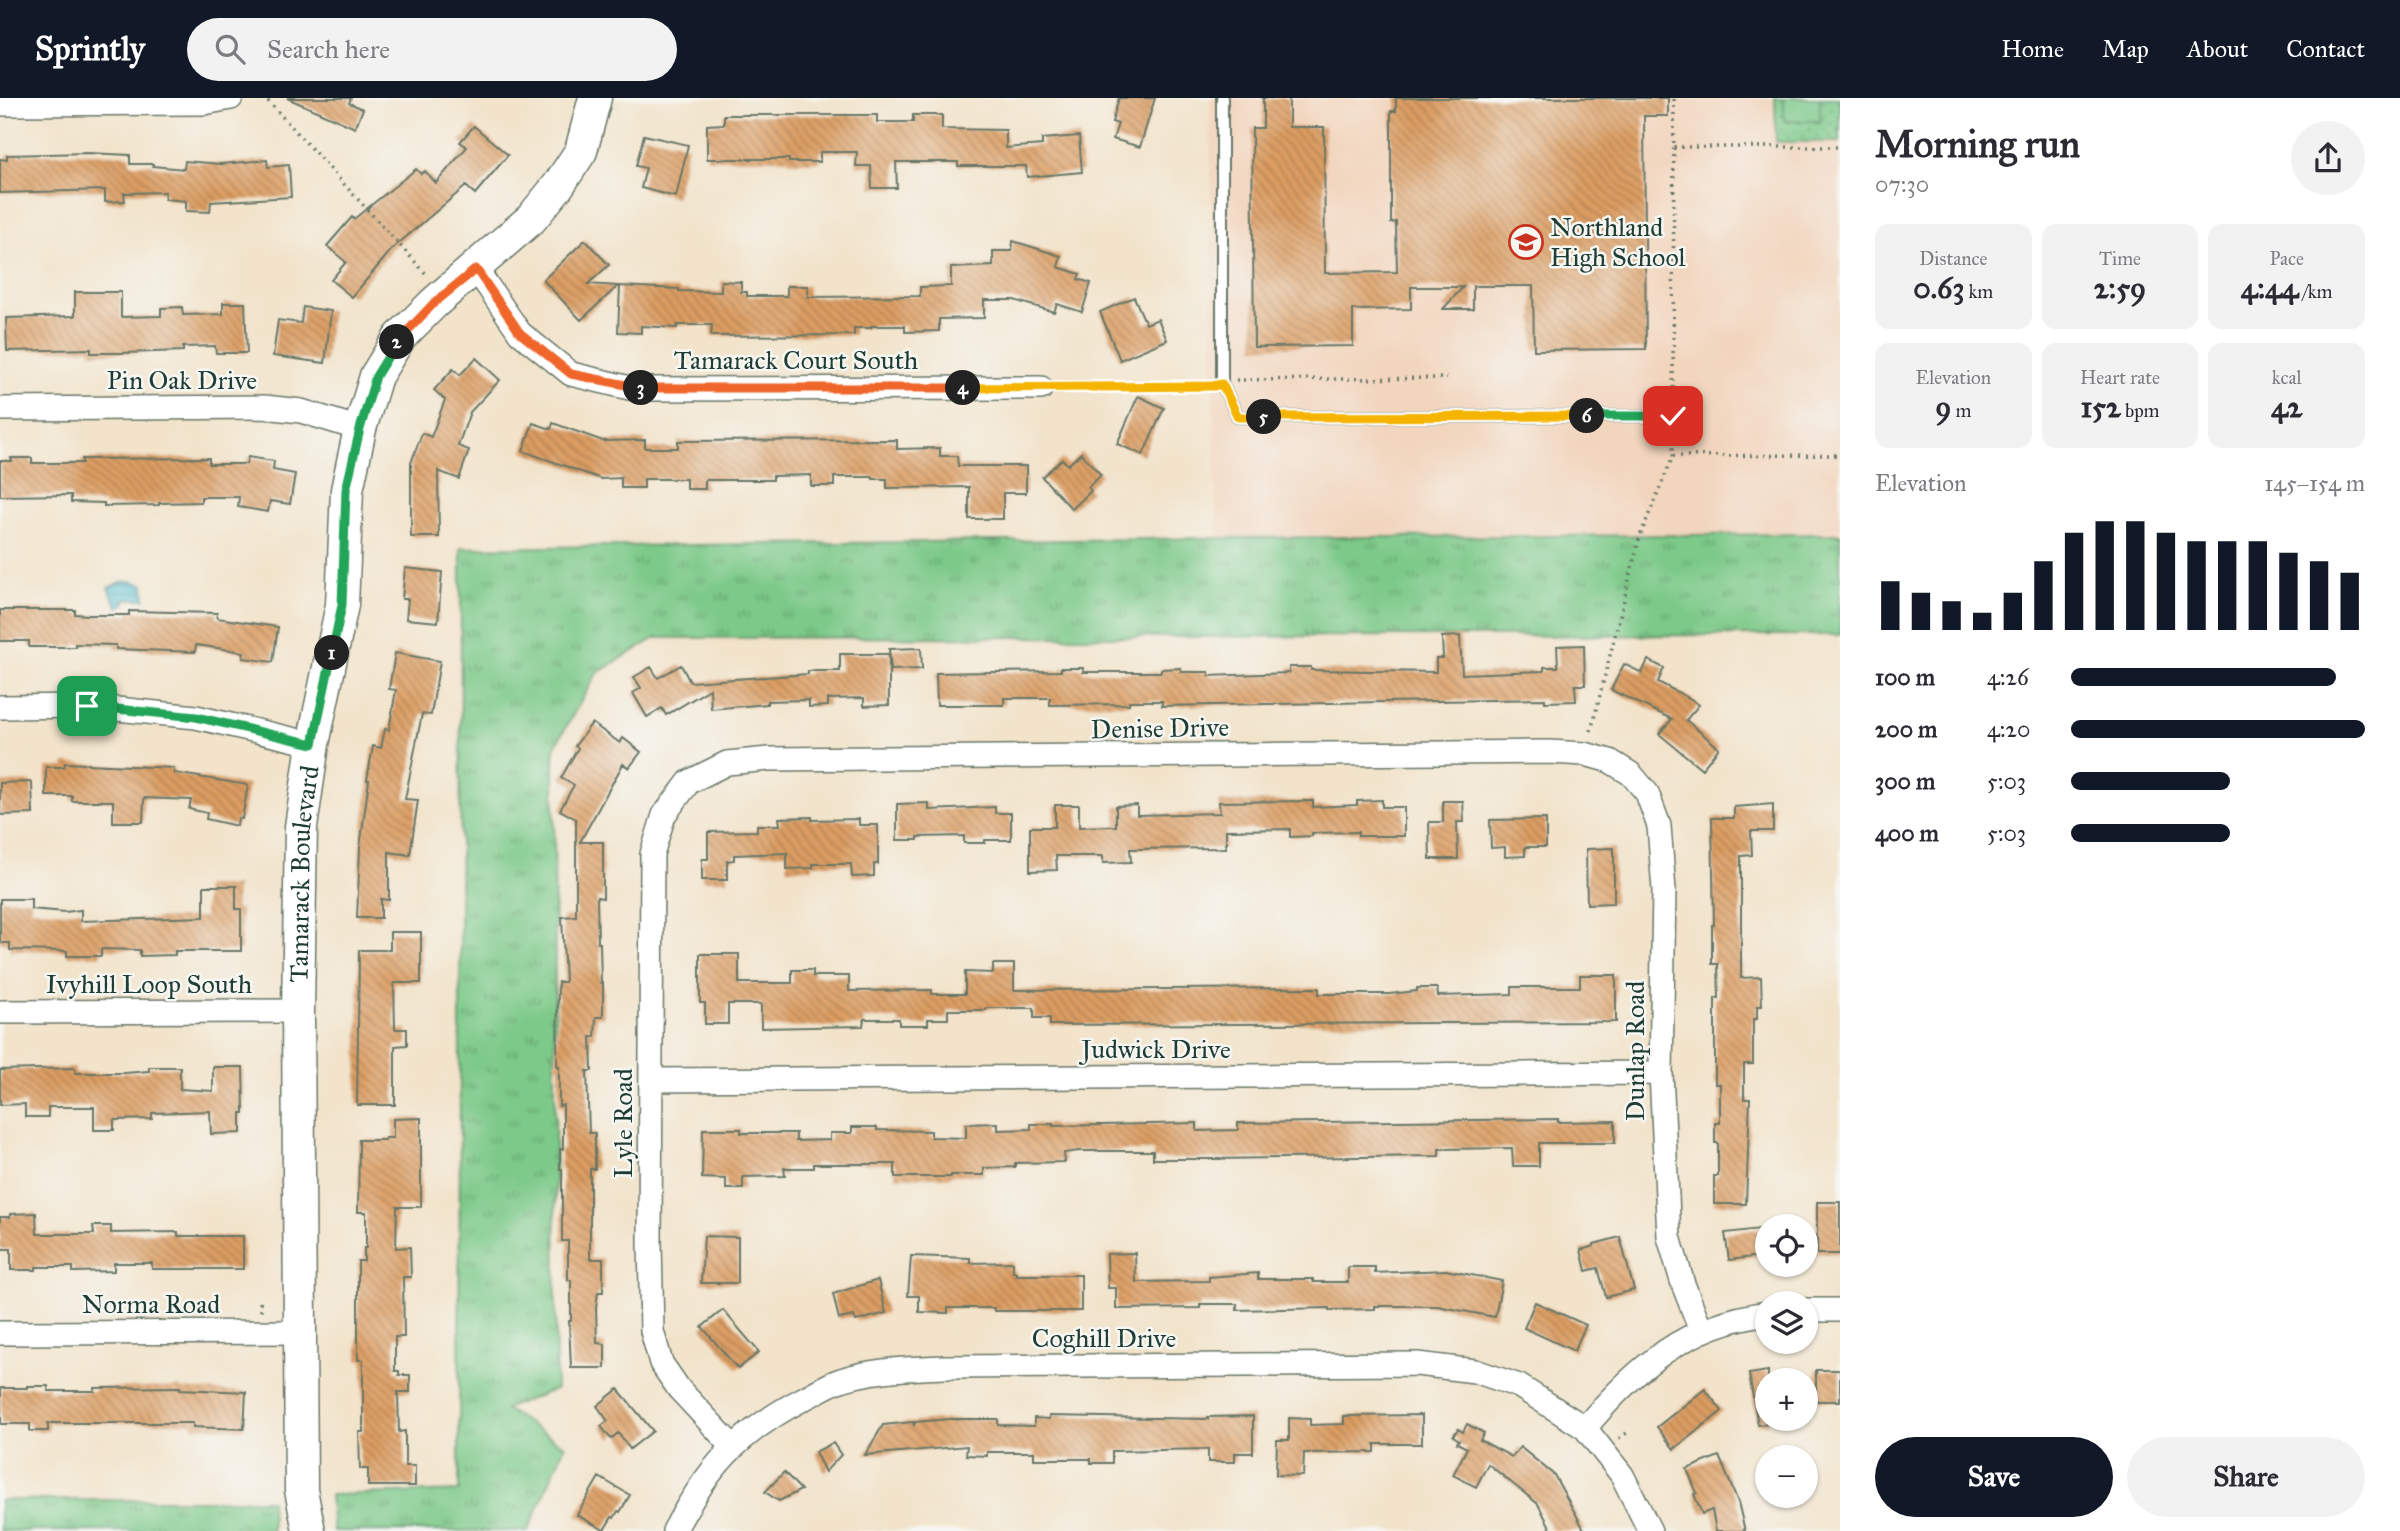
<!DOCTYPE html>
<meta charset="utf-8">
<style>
:root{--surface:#fff;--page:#f2f2f3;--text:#2b2b33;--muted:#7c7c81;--accent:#111827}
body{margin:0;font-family:"IM FELL Great Primer",serif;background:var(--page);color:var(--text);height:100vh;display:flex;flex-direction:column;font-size:26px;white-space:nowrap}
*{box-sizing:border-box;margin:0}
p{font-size:23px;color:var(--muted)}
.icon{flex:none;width:38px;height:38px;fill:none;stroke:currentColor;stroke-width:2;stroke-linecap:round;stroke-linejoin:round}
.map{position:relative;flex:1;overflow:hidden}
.sheet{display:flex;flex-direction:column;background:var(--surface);width:560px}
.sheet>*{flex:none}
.buttons{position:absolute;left:1755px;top:1116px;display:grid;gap:14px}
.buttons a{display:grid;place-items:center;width:63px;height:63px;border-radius:50%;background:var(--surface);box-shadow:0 2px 5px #0004;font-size:35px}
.pin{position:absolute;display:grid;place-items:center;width:60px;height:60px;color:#fff;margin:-30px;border-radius:14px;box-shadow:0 4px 10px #0006}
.km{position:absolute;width:35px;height:35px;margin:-18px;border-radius:50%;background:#222;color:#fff;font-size:19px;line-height:35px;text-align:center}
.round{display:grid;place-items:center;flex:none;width:74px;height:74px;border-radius:37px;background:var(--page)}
.head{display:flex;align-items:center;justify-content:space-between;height:119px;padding:0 35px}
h1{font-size:38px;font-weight:700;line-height:52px}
.metrics{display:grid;grid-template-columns:repeat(3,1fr);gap:10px;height:119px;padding:7px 35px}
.metrics div{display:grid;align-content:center;border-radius:14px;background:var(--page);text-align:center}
.metrics b{font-size:30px;font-weight:700}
.metrics small{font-size:19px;font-weight:400}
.metrics p{font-size:19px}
.chart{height:196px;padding:14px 35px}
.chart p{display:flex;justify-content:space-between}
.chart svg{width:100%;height:126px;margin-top:7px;stroke:var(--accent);stroke-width:6}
.cta{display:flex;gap:14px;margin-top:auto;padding:14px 35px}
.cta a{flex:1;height:80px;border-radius:42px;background:var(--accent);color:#fff;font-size:28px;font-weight:700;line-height:80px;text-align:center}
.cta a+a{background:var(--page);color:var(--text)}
ul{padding:0 35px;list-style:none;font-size:23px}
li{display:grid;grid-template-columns:112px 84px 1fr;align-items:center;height:52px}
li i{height:18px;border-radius:9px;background:var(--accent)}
header{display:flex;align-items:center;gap:42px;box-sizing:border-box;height:98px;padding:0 35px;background:var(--accent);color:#fff}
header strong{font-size:33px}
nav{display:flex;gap:38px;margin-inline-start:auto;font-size:24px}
.search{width:490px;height:63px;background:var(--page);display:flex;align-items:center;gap:18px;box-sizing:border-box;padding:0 24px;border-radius:38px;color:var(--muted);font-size:26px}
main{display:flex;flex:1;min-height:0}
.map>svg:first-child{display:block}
.built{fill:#f2d5bd}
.grass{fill:url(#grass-tufts);stroke:#4e835e;stroke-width:2}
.park{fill:url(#park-dots);stroke:#4e835e;stroke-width:2}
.garden{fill:#7cc988;stroke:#4e835e;stroke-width:2}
.water{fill:url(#water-rules);stroke:#3a7e82;stroke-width:2}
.building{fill:url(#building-back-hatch)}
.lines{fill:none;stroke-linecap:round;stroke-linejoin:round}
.lane-casing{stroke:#697768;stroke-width:14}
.street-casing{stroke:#697768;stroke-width:26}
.secondary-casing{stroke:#697768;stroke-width:35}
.path{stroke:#697768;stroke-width:3.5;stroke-dasharray:2 5;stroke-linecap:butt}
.lane{stroke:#fff;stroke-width:10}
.street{stroke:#fff;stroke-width:23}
.secondary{stroke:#fff;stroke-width:32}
.split-1-casing{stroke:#fff;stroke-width:14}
.split-2-casing{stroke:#fff;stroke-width:14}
.split-3-casing{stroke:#fff;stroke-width:14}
.split-4-casing{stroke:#fff;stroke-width:14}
.split-5-casing{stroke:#fff;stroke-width:14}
.split-6-casing{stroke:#fff;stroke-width:14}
.split-7-casing{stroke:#fff;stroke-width:14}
.split-1{stroke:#22a559;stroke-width:9}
.split-2{stroke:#22a559;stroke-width:9}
.split-3{stroke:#f0652b;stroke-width:9}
.split-4{stroke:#f0652b;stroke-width:9}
.split-5{stroke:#f5b400;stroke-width:9}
.split-6{stroke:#f5b400;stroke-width:9}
.split-7{stroke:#22a559;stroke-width:9}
.labels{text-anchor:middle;stroke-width:5;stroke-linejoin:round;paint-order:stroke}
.poi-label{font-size:26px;fill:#1f3d34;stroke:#f6f6f2;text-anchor:start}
.street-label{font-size:26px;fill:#1f3d34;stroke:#f6f6f2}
</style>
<header>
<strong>Sprintly</strong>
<div class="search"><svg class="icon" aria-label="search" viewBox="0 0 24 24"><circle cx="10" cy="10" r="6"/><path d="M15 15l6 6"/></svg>Search here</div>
<nav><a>Home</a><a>Map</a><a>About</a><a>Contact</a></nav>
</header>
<main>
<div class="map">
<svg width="1840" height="1433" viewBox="0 0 1840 1433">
<defs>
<pattern id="grass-tufts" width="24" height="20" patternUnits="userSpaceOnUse" patternTransform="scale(1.75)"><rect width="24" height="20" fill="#7cc988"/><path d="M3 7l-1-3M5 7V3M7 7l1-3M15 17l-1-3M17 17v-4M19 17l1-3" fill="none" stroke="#65a470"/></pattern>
<pattern id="park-dots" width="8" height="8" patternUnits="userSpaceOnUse" patternTransform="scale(1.75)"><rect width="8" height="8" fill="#7cc988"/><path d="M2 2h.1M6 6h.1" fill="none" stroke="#65a470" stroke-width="1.8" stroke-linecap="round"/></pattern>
<pattern id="water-rules" width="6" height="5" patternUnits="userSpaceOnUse" patternTransform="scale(1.75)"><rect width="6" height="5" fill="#54becf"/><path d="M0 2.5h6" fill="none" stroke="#459ca9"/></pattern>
<pattern id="building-back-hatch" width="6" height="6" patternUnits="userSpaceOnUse" patternTransform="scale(1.75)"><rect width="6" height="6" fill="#dc9d62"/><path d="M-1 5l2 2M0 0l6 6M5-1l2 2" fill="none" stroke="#b28152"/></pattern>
</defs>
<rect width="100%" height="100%" fill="#f6f6f2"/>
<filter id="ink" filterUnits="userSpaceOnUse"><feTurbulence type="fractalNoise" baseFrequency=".0143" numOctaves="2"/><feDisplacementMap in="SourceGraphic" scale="14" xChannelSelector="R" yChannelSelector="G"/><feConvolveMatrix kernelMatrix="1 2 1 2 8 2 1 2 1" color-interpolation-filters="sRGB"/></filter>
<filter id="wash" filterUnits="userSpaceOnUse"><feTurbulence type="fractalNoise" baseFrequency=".00686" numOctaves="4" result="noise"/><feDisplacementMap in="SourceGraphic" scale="28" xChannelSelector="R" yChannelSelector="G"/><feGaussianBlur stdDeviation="1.57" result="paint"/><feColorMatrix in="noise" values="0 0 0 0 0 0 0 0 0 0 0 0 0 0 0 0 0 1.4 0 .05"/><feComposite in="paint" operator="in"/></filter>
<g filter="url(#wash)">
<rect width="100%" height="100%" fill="#f2e3ca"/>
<path class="built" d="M1210 0H1840V436L1217 440 1213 288Z"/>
<path class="grass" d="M1840 436V537L656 540 597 575 554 650 556 1291 505 1311 565 1348 528 1433H333L330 1397 459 1393 461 450 1217 440Z
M0 1402H271L272 1433H0Z"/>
<path class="park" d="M1775 0H1840V44H1776Z"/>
<path class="garden" d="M1784 0H1820V23H1784Z"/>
<path class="water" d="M131 483 144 487 145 501H124L126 505 118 509 108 490 120 484Z"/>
<g id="blocks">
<path class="building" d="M287 0H351L349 5 363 11 355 30Z
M1119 0H1155L1140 49 1113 41 1118 26 1112 24Z
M1263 0H1289V29H1324L1325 175 1397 174 1396 124 1391 125V13H1396V0H1668V18H1644L1646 251 1534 252 1533 188H1473V211H1443L1463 189H1411V211L1353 212V248L1254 249 1252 30H1263Z
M724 17H877V24H913V17H942V31L1006 32V50L1042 47V41L1079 38 1082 74 1027 79 1026 68H958V64H896L897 90H872L871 68H856L857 54H820V64H789V61H707V27L724 26Z
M474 28 508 57 475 96 466 88 393 150 352 199 331 182 346 164 327 148 352 119 354 121 416 71 421 76 425 73 436 85 467 49 460 44Z
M644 37 688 47 676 99 641 90 646 70 636 68Z
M88 55 130 57V66H153V68L184 71 185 63 221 66 267 62 268 69 289 67 291 99 211 104 210 114 186 113V103L165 101V94L124 95 125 103 105 104V92L0 95V61L7 62V57Z
M585 142 609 167 588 186 618 188 581 222 543 182Z
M1013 143 1061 158 1058 169 1080 176 1078 181 1091 185 1082 214 1057 206 1054 214 1014 202H984V220L939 221V233L905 234V228H871V230H854V237L711 238 712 227H677V230L641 228V235L618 234 620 188 679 191V193L721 194V183L741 184V194H747V198H787V188H808V199L920 198V189L951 188V170L993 168V153H1012Z
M75 194H121V219L161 218V210L182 209 183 217 223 216V205H245L247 255H216L215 248 183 249V253L122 255H91V251L7 253 6 220 75 218Z
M1134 199 1146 226 1158 221 1167 242 1120 262 1100 214Z
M303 209 331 213 325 265 273 258 278 222 301 225Z
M476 260 500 282 470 314 458 348 469 352 459 381 438 373 439 439H411V365L422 335 431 339 445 302 434 292 453 271 460 277Z
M1138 298 1164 310 1143 357 1117 346Z
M533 325 551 331 553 325 603 343 645 342V350H678V343L897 342V351L940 350V358H957L958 368H1026V395H1003V421H969V389L887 390V381H873V379H834V388H811V377L773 378V382H705V391H686V381H644V390H621V380L601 381 523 353Z
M1081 355 1101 377 1088 389 1091 393 1072 411 1042 379 1062 361 1068 367Z
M248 359 274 363 273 372 295 376 290 406 270 403 268 414 238 409 239 399H201V404L159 405V407L104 408V405L71 404V397L0 398V363H12L11 360H32V365H82V361L209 360V366H246Z
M405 470 442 474 438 524 406 521 408 501H402Z
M0 512H75V516L88 517H129V513L217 515V520L278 529 273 564 243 560 244 554 196 547 195 554 116 551V547L75 546V549H29V543H0Z
M1460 538 1462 576 1544 573V569H1558L1557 548 1584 547 1585 587H1575L1576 603 1545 604V601L1162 608V603H1129V606L1050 607V600H1004V607H937L936 575 1061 573V570H1083V574H1161V571L1181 570V574H1209V578L1289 575V569H1311V572L1436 574V560H1443L1442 539Z
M921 550 922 571 891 572 889 551Z
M395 555 440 563 431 617 422 616 405 701 418 702 410 757 389 754V802L381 801V820H357L360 749 369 682H367L373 648 381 650 385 631 389 632 396 592 389 591Z
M840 556H889V607L864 608V600L828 601V608L809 609V602L767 603V606L711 611 710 591 666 617 662 610 647 619 633 595 641 590 634 579 651 569 658 580 681 567 690 584 808 576V573H840Z
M1648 562 1664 570 1658 584 1691 601 1699 607 1686 622 1719 650 1702 671 1659 636 1672 621 1611 592 1624 566 1642 575Z
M592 625 620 645 623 640 641 654 629 670 623 666 580 744H603V800L597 799 598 845H600L601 885H603V919H596L595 939H591L592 973H587L589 1035H595V1071H590V1161H603V1194H598L596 1210 597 1245 605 1246V1270H571L569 1223H571V1182H568V1143H562V1071H560V1051H563V1007L559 1008V968H557L558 884H565L562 819 576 818V721L560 712 574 687 561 680 578 650 575 648Z
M65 665 174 670V675L248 687 242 721 238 720 237 728 206 721 207 715 189 711 191 702 144 700 143 724H113V703H72V698H46V669H64Z
M32 684 33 716 0 717V685Z
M1382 702V709H1404V738H1358V734L1312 735V738L1290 739V731L1226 732V750L1130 751 1131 764 1103 765V758H1056L1057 772 1030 773V729H1055V707H1079V729L1116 728V708L1137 707V717L1220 715 1219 704 1313 703V709L1357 707V703Z
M1443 703H1463L1464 724H1457L1458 761H1430L1429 724H1443Z
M929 705V712L995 709V715H1011V742H985V745H964V738L918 739V742H897V706Z
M1773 706V733H1751L1752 757 1741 758V880L1761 879 1762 908H1757V921H1753V966H1744V1001H1750L1746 1106H1714V1078H1718V1045H1715V1025H1720V986H1715V900H1719L1718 866H1712V827H1714L1712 720H1734V709Z
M812 719V722L859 721V727H878V766H874V778L852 779 851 766H813V770L787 771V755L734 757V762L727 763V782H702V761H708V734L757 733V727H780L779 720Z
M1546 721V749H1525V758L1505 759V749L1491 750 1490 722Z
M1614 750V805L1587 806 1586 751Z
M204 788H236V811H241V853H175V857L140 858V852L101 851V858H67V853L10 852V845H0V801H31V811L65 814 81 812V823L204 819Z
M390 834H421V885H394L395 931H407V947L395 948V1007H357L359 852H390Z
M700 856H739V885H792V872H813V878H849V893L932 892V896H965V874L993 875V866H1014V892L1319 890V896H1389L1417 893V890H1437L1438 898 1512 896V889H1580V877H1616V924L1050 927V920H1034V910H986V912H948V921H928V927H899V921H864L863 928 761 930V906H728V926H705V905H700Z
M149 969H180V991L213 993V969H243L244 1015H241V1035L211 1036 210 1013 152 1015V1021L114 1022V1032H94V1009H48V1019H25V1006L0 1007V972L75 970V975H125L149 973Z
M421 1020V1109H397L396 1150 410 1149 411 1179H403L404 1239H395V1273H399V1277H410V1294H398L399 1334 405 1333V1368H415V1388H368V1371H360L359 1334H363V1262H358V1163H364V1150H366V1114H358L359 1042H385V1040H393V1021Z
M1558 1021V1024L1615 1023V1045H1539V1068H1513L1512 1050 1439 1051V1058L1213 1061H1153V1053H1079L1064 1055 1065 1064 1015 1065V1069L984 1070V1077H951V1079H895V1066H814V1070H784L785 1078 743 1079V1091H726V1081L702 1080 703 1031H741V1035H796V1043L830 1042V1035H852V1029H877V1032L931 1033V1039L966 1040V1026L998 1025V1032L1031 1031V1026H1053V1028L1197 1025V1033L1238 1032V1025Z
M1817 1104H1840V1156H1817Z
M36 1115 37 1136H94L93 1128H111V1135L178 1134V1138H243V1171H152V1165H114V1173L73 1174V1169H36V1172H11V1151H0V1119H10V1116Z
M1768 1130V1157L1729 1162 1725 1135Z
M704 1138 738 1139V1185H701Z
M1620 1139 1634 1192 1606 1199 1598 1170 1586 1173 1581 1152 1594 1148V1146Z
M1135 1155 1136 1184 1209 1183V1179L1258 1175V1181H1313V1184H1348V1169H1375V1175L1446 1172 1502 1183 1495 1219 1437 1208H1375V1211L1329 1212V1210L1237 1212V1206H1200V1210L1116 1211V1190H1108L1107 1156Z
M911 1158 970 1160V1165L1013 1164V1174H1016V1177H1081V1213H994V1210H948V1215L919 1214V1198H908Z
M878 1182 886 1215 856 1223 854 1218 839 1221 833 1196Z
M1535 1204 1586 1227 1574 1253 1524 1230Z
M723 1212 759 1254 738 1271 702 1229Z
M1816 1272H1840V1303H1816Z
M1768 1273V1326L1758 1327 1749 1276Z
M27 1288H48V1293H95V1290L180 1289V1291L246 1294 244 1331 193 1329V1325H48V1333H30V1326H1V1290H27Z
M618 1291 653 1333 630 1351 618 1335 611 1341 601 1328 608 1323 597 1308Z
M1705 1291 1722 1313 1674 1351 1657 1329Z
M1422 1317V1346H1375V1354L1304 1355 1303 1378 1276 1377 1277 1342H1289V1320L1310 1321V1327L1344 1326V1318Z
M1049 1318 1208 1321V1319L1253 1318V1355H1235V1364H1208V1351L1112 1353V1365H1091V1361H1034V1354H987V1358L966 1357 967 1348 865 1357 883 1327 913 1324 914 1328 915 1324 950 1321H998V1327L1034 1328V1320L1049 1321Z
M1467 1326 1484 1335 1480 1342 1512 1359 1520 1349 1554 1377 1585 1433H1552L1538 1406 1488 1366 1476 1389 1453 1377 1467 1350 1457 1345 1459 1342 1453 1338 1458 1331 1463 1334Z
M833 1345 841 1357 825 1374 815 1354Z
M1719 1358 1738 1404 1745 1433H1716L1712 1412 1702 1416 1694 1396 1697 1395 1687 1371Z
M784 1374 801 1392 779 1403 765 1394Z
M599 1379 630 1397 620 1414 618 1413 614 1420 612 1419 604 1432 577 1417Z"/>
</g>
</g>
<g filter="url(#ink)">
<use href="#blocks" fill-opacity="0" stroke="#697768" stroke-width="2"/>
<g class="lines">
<g class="lane-casing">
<path id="lane" d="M1222 0V286L1238 319 1673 318"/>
</g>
<g class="street-casing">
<path id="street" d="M0 6 204 5 231 0
M476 171 520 235 571 276 634 291 1041 290
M0 311 264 309 301 313 360 331
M0 609 87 608 196 619 313 646
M0 914 298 913
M651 982 1661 975
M1806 1212H1840
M0 1235 302 1234
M1585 1330C1636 1269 1686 1226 1768 1215
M732 1348 679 1291 661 1265 652 1233 650 1145 652 756 664 717 689 684 727 665 769 661 1549 654 1585 656 1610 663 1631 676 1647 695 1659 728 1664 792 1661 975 1669 1139 1683 1186 1701 1232
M674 1433C708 1369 738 1335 803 1301 815 1295 828 1286 841 1282 874 1271 909 1271 943 1269L1417 1266 1475 1273 1519 1288 1585 1330 1622 1377 1650 1433"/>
</g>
<g class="secondary-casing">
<g id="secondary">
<path id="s1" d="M309 1433 301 1392 298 913 301 729 313 646 342 507 347 392 360 331 376 278 400 239 434 205 531 121 558 88 581 53 595 0"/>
</g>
</g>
<path class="path" d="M268 3 428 178
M1674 49H1840
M1236 282 1447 280
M1060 290 1207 289
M1673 304 1674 0
M1673 358 1840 357
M1591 633 1640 438 1673 358V333
M260 1204 261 1213
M1619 1340 1627 1335"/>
<use href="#lane" class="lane"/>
<use href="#street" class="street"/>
<use href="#secondary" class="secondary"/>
</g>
</g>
<g class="lines" filter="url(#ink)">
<g class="split-1-casing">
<path id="split-1" d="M87 608 196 619 313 646 332 555"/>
</g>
<g class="split-2-casing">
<path id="split-2" d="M332 555 342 507 346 392 360 331 376 278 397 244"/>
</g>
<g class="split-3-casing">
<path id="split-3" d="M397 244 434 205 476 171 520 235 571 276 641 290"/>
</g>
<g class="split-4-casing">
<path id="split-4" d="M641 290H963"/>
</g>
<g class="split-5-casing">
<path id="split-5" d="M963 290 1213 288 1222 286 1238 319H1264"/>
</g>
<g class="split-6-casing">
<path id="split-6" d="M1264 319 1587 318"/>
</g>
<g class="split-7-casing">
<path id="split-7" d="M1587 318H1673"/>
</g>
<use href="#split-1" class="split-1"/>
<use href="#split-2" class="split-2"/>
<use href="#split-3" class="split-3"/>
<use href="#split-4" class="split-4"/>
<use href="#split-5" class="split-5"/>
<use href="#split-6" class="split-6"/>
<use href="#split-7" class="split-7"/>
</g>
<defs>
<g id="school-ring" transform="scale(1.75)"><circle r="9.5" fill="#f6f6f2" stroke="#c8321e" stroke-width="1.5"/><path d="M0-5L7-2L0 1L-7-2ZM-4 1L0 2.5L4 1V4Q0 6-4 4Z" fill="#c8321e"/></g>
</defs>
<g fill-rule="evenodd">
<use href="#school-ring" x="1526" y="144"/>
</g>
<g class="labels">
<g class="poi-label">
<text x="1550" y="138">Northland<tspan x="1550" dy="30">High School</tspan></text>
</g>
<g class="street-label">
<text x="796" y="271">Tamarack Court South</text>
<text x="182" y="291">Pin Oak Drive</text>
<text transform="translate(1160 630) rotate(-1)" y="9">Denise Drive</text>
<text dy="9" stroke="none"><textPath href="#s1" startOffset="658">Tamarack Boulevard</textPath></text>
<text x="149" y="895">Ivyhill Loop South</text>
<text x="1156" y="960">Judwick Drive</text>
<text transform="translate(1635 953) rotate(-90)" y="9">Dunlap Road</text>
<text transform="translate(623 1025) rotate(-90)" y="9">Lyle Road</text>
<text x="151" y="1215">Norma Road</text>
<text x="1104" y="1249">Coghill Drive</text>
</g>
</g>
</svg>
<div class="buttons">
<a><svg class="icon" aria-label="locate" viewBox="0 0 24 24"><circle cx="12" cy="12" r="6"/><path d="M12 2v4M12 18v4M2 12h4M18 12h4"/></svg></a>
<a><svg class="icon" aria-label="layers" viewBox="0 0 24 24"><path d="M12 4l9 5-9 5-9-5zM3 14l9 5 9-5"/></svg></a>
<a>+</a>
<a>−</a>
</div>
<div class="pin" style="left:87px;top:608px;background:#1e9e55"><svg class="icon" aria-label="arrive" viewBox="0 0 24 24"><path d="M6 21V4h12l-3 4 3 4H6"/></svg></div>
<div class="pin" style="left:1673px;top:318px;background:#d93025"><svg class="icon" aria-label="check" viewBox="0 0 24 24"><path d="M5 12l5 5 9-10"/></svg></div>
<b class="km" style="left:332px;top:555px">1</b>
<b class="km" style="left:397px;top:244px">2</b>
<b class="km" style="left:641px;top:290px">3</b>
<b class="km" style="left:963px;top:290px">4</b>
<b class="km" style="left:1264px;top:319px">5</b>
<b class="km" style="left:1587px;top:318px">6</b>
</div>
<section class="sheet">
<div class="head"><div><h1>Morning run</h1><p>07:30</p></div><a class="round"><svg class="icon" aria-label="share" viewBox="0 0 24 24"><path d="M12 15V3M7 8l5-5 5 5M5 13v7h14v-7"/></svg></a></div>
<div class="metrics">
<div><p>Distance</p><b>0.63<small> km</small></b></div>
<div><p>Time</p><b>2:59</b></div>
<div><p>Pace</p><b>4:44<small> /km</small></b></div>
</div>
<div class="metrics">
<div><p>Elevation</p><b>9<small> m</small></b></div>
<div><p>Heart rate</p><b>152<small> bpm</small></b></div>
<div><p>kcal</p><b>42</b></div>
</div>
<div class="chart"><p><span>Elevation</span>145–154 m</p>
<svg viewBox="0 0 160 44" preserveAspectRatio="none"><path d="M5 44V27M15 44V31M25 44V34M35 44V38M45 44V31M55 44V20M65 44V10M75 44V6M85 44V6M95 44V10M105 44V13M115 44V13M125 44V13M135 44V17M145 44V20M155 44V24"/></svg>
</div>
<ul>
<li><b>100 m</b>4:26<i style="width:90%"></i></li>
<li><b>200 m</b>4:20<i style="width:100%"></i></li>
<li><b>300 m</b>5:03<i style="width:54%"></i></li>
<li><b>400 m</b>5:03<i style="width:54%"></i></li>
</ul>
<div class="cta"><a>Save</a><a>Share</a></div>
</section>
</main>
